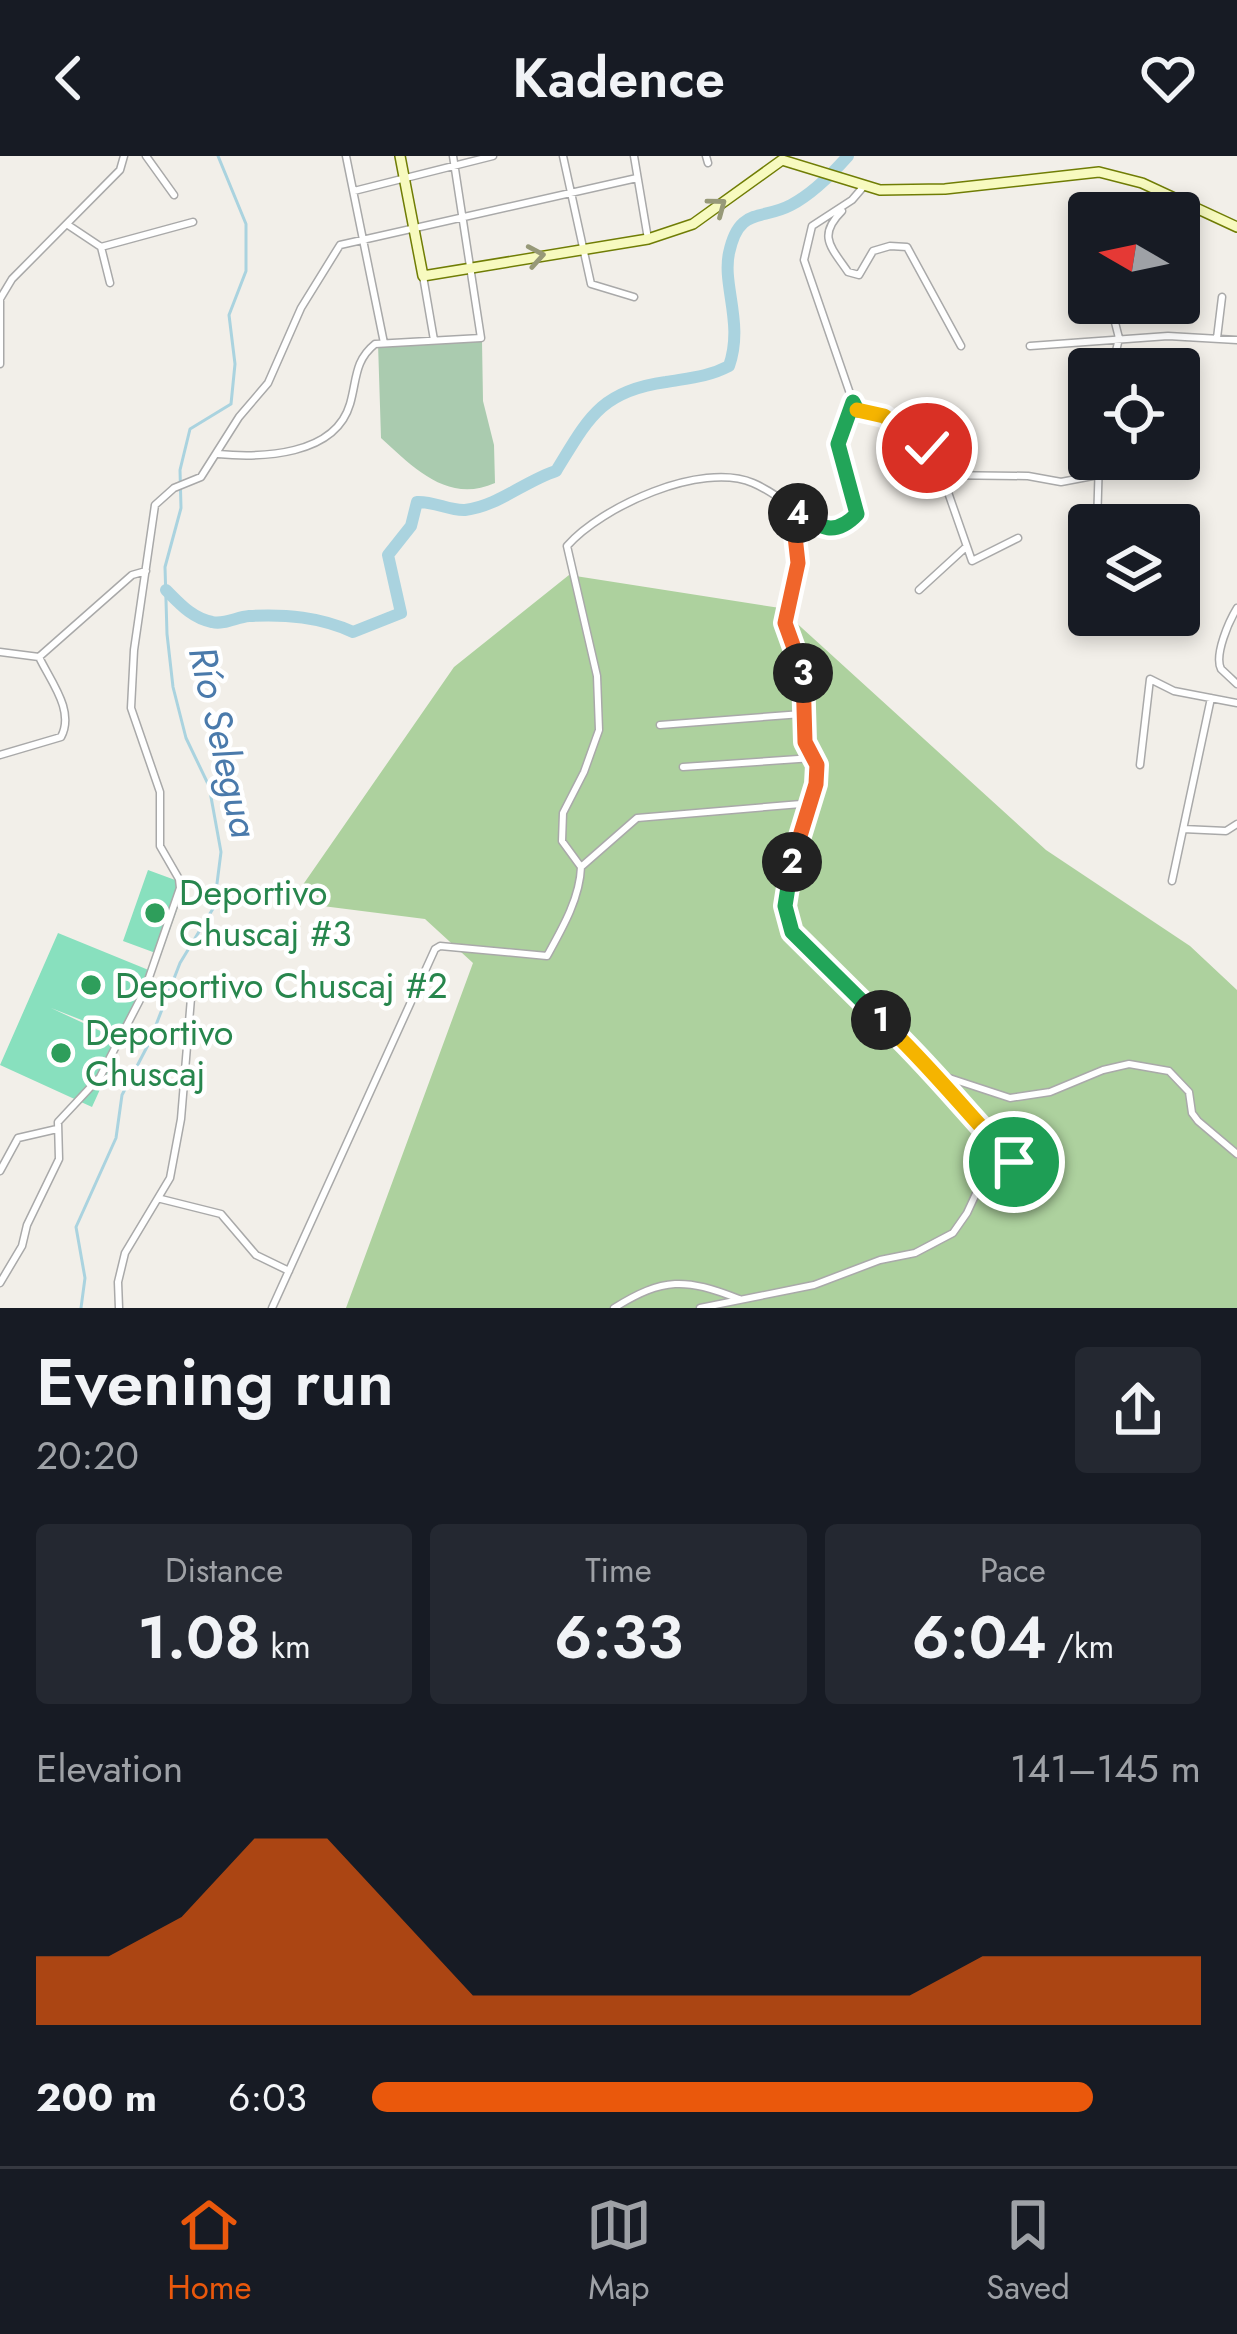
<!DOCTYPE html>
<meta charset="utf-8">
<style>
:root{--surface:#171b24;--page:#242831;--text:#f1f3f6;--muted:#9ea1a6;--line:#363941;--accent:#ea580c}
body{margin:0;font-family:Jost,sans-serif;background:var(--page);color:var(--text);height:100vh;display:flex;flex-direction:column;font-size:45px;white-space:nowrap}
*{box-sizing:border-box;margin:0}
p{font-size:39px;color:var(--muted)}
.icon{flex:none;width:66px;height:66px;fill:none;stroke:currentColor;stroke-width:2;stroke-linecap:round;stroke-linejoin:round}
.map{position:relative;height:1152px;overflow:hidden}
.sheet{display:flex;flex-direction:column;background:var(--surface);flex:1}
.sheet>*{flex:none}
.needle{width:78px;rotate:279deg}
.buttons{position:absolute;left:1068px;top:36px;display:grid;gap:24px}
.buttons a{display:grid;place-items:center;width:132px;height:132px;border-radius:12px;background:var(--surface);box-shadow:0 6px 18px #0003;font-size:60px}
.pin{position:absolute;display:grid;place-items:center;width:102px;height:102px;color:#fff;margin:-51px;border:6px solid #fff;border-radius:50%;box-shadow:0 3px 12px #0007}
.km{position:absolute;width:60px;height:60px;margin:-30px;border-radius:50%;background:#222;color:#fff;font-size:33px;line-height:60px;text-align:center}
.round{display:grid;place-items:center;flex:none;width:126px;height:126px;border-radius:12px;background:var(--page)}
.head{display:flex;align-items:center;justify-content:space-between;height:204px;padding:0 36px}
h1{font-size:66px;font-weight:600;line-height:90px}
.stats{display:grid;grid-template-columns:repeat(3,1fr);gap:18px;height:204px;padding:12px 36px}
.stats div{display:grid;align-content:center;border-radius:12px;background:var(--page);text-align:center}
.stats b{font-size:60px;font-weight:600}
.stats small{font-size:33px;font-weight:400}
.stats p{font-size:33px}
.chart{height:336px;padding:24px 36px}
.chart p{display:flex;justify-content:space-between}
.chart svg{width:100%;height:216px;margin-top:12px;fill:var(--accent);opacity:.7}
ul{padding:0 36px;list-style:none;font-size:39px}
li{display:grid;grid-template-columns:192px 144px 1fr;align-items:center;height:90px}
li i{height:30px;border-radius:15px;background:var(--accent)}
header{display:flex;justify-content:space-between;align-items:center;height:156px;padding:0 36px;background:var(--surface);font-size:54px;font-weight:600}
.dock{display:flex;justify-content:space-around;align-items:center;height:168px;border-top:3px solid var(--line);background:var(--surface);font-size:33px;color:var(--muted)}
.dock a{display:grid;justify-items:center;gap:6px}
.dock .selected{color:var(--accent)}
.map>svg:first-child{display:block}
.forest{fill:#add19e}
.cemetery{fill:#aacbaf}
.pitch{fill:#88e0be}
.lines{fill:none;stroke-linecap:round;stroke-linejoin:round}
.stream{stroke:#aad3df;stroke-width:3}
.river{stroke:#aad3df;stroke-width:12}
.street-casing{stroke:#a9a9a9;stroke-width:9}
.secondary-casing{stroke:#707d05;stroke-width:12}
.street{stroke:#fff;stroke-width:6}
.secondary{stroke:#f7fabf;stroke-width:9}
.oneway{stroke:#979978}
.split-1-casing{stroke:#fff;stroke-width:24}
.split-2-casing{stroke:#fff;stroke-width:24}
.split-3-casing{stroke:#fff;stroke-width:24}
.split-4-casing{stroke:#fff;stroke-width:24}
.split-5-casing{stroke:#fff;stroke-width:24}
.split-6-casing{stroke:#fff;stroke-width:24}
.split-1{stroke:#f5b400;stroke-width:15}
.split-2{stroke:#22a559;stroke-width:15}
.split-3{stroke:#f0652b;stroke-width:15}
.split-4{stroke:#f0652b;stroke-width:15}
.split-5{stroke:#22a559;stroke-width:15}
.split-6{stroke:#f5b400;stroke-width:15}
.leisure-dot{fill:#2e9e5b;stroke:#fff;stroke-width:4.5}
.labels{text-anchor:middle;stroke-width:9;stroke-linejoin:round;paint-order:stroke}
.leisure-label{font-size:36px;fill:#27864d;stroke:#fff;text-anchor:start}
.water-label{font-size:39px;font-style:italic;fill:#4a7aab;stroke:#fff}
</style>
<header><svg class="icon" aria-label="back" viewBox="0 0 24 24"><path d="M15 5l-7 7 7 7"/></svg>Kadence<svg class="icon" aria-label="heart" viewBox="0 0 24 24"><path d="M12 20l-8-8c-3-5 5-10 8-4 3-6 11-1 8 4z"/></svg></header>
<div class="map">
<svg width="1237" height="1152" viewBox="0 0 1237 1152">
<rect width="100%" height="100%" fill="#f2efe9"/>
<path class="forest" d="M569 419 780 452 1046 694 1190 790 1237 834V1152H346L473 807 425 763 291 746 454 511Z"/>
<path class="cemetery" d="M482 185 483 245 494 289 495 327C448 348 414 312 381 282L378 187Z"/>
<path class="pitch" d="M148 714 186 728 161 799 123 785Z
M58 777 151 815 125 881 51 852 122 885 92 951 0 909Z"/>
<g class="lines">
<path class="stream" d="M81 1152 85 1122 76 1071 116 982 122 939 149 887 180 807 214 751 221 696 209 630 186 582 173 531 167 478 165 411 181 352 180 314 190 273 231 248 235 208 229 159 246 115V68L218 0"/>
<path class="river" d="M166 434C180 448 192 462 212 466 224 469 237 461 249 460 286 458 320 461 353 476L401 457 388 399 411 370 417 346C433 345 450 355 465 354 498 350 525 325 556 315 588 263 600 235 666 226 689 222 708 221 729 210 744 168 722 129 729 97 739 50 761 65 791 49 812 38 832 18 848 0"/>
<g class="street-casing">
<path id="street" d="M146 0 174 39
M346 0 384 187
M563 0 591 128 634 141
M634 0 648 83
M706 0 708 7
M864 30 852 44 812 70 804 104 855 252 859 256 884 260 930 294 937 319 1028 320 1061 326 1098 319
M354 35 493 0
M842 55C817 80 831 91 848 116L859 119 873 95 890 90 907 91 961 190
M68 69 101 91 110 127
M101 91 193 66
M423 120 434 184
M0 143 12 123 120 14 124 0
M1110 147 1119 182 1112 213
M1217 182 1222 141
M1030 190 1168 180 1237 184
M0 208V142
M218 298C261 302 335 300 350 248 357 224 354 205 375 188L481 182 453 0
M943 322 972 405 1018 382
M783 347V360L795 380 798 407 785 467 804 521 805 586 817 609 813 647 787 719 785 750 792 776 937 918 1010 942 1050 936 1103 914 1129 908 1169 915 1189 936 1192 957 1198 965 1237 998
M1097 369 1099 303
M919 434 966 391
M1237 452C1229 465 1214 499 1221 513 1222 514 1236 527 1237 528
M0 496 39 501 132 419 146 415
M660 569 802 558
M0 599 61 581C75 555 51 526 39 501
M1140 609 1150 523 1174 535 1237 547
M683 611 813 602
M1183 673 1226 675 1237 668
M581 711 637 662 813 647
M1172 725 1211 542
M0 1015 18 982 57 973
M161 1043 221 1058 256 1099 289 1115
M0 1127 22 1090 27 1069 59 1003 58 966 100 921 144 836 180 732 179 723 160 690V636L131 552 134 494 155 349 174 332 201 321 239 261 268 227 301 152 340 89 637 22
M119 1152 118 1126 125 1097 170 1022 181 963 191 842
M272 1152 435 793 440 790 547 800C562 773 580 742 581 711L562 685 563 657 584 616 599 574 597 520 567 390C601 351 701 305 753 327 777 337 801 359 823 373H835L857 358 838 288 853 246
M614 1152C664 1121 685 1122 739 1143
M700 1152 814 1129 880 1104 915 1097 953 1077 967 1057 980 1029 1013 1014 1014 1006 994 989 939 921"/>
</g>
<g class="secondary-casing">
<path id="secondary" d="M400 0 423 120 648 83 693 68 782 4 880 34 945 33 1099 16 1142 27 1237 71"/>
</g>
<use href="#street" class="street"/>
<use href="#secondary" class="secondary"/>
</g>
<defs><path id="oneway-chevron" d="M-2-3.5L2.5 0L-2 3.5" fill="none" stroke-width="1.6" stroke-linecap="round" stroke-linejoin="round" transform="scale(3)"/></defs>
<g class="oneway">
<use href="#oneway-chevron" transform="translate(718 50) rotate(-37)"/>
<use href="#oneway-chevron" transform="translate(536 100) rotate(-10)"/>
</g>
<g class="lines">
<g class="split-1-casing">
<path id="split-1" d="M881 864C929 908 970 961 1014 1006"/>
</g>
<g class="split-2-casing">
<path id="split-2" d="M792 706 785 750 792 776 881 864"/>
</g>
<g class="split-3-casing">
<path id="split-3" d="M792 706 816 628 817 609 805 586 803 517"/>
</g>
<g class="split-4-casing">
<path id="split-4" d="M798 357 783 347V360L795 380 798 407 785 467 803 517"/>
</g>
<g class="split-5-casing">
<path id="split-5" d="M798 357C821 372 835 381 857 358L838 288 853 246 857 254"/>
</g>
<g class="split-6-casing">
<path id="split-6" d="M857 254 884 260 927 292"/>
</g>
<use href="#split-1" class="split-1"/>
<use href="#split-2" class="split-2"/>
<use href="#split-3" class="split-3"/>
<use href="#split-4" class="split-4"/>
<use href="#split-5" class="split-5"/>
<use href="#split-6" class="split-6"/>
</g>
<g class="leisure-dot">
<circle cx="155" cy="757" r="12"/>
<circle cx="91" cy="829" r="12"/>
<circle cx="61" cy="897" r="12"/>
</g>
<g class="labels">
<g class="leisure-label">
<text x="179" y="749">Deportivo<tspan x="179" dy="41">Chuscaj #3</tspan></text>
<text x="115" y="842">Deportivo Chuscaj #2</text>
<text x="85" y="889">Deportivo<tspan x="85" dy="41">Chuscaj</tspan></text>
</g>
<g class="water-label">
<text transform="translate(224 586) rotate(77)" y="14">Río Selegua</text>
</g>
</g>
</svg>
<div class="buttons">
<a><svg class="needle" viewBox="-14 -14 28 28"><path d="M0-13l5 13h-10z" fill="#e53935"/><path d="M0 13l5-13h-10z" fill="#9ea1a6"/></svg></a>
<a><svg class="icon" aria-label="locate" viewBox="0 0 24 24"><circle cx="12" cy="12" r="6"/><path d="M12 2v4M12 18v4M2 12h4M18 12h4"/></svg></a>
<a><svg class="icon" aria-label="layers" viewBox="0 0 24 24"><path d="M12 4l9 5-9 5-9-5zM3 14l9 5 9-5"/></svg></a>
</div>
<div class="pin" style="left:1014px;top:1006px;background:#1e9e55"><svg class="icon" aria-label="arrive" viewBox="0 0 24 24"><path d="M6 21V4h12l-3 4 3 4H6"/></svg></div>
<div class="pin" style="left:927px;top:292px;background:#d93025"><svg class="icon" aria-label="check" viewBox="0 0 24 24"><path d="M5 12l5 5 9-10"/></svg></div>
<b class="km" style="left:881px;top:864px">1</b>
<b class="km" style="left:792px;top:706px">2</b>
<b class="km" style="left:803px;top:517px">3</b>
<b class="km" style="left:798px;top:357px">4</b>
</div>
<section class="sheet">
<div class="head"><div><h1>Evening run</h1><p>20:20</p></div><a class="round"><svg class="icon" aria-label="share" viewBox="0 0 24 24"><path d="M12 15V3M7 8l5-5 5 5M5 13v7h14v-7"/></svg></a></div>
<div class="stats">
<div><p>Distance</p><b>1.08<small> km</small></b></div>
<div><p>Time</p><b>6:33</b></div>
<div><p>Pace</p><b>6:04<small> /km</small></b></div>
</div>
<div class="chart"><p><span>Elevation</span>141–145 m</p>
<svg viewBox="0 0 160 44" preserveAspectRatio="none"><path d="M0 44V30L10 30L20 22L30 6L40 6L50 22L60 38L70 38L80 38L90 38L100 38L110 38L120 38L130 30L140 30L150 30L160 30V44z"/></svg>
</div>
<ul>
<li><b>200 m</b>6:03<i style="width:87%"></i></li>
</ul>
</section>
<nav class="dock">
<a class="selected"><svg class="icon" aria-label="home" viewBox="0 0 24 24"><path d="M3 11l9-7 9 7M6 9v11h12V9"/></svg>Home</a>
<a><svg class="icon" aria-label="map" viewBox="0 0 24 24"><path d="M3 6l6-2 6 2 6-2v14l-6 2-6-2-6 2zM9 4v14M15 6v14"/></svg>Map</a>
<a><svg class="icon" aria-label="saved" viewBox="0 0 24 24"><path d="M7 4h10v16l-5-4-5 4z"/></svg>Saved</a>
</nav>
